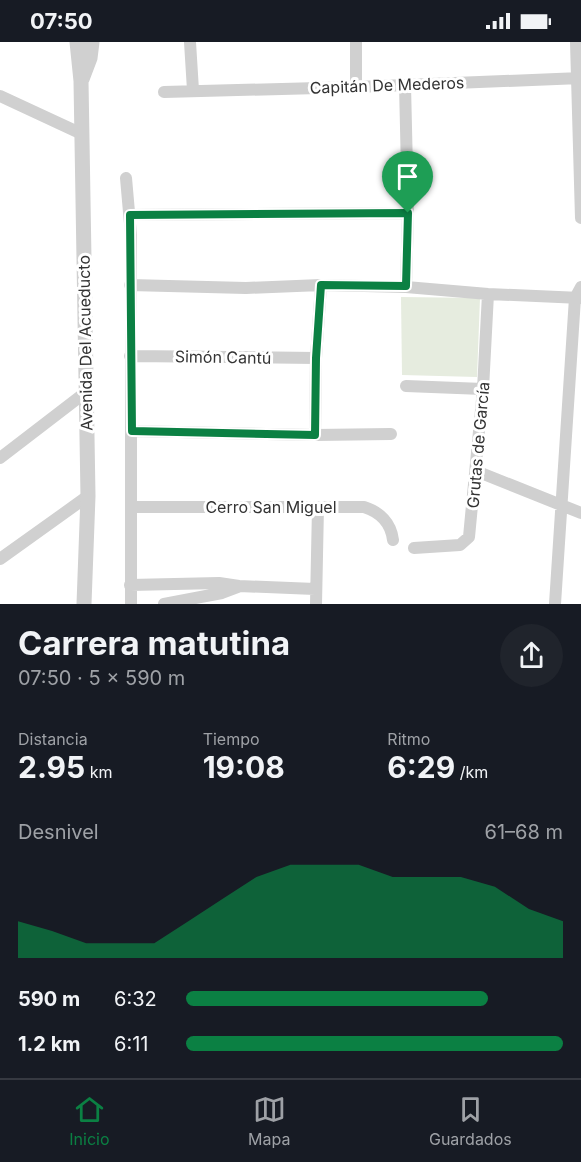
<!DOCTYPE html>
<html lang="es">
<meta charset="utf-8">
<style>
:root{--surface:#171b24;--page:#20242c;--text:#f1f3f6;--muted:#9ea1a6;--line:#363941;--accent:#0b8043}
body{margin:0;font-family:Inter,sans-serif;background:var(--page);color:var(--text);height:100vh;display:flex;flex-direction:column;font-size:22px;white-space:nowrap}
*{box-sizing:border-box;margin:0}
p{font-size:20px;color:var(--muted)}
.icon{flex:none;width:33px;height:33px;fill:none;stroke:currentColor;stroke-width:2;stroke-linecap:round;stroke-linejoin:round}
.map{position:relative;height:562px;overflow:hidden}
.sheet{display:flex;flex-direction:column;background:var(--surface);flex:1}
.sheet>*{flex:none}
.pin{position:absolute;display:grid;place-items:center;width:51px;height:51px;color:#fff;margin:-62px -26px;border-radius:50% 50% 50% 0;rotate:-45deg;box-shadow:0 0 6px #0007}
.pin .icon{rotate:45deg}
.round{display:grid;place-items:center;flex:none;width:63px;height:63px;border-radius:32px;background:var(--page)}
.head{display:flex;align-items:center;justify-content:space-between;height:102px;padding:0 18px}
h1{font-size:33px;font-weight:700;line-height:45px}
.figures{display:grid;grid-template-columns:repeat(3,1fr);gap:9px;height:102px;padding:6px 18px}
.figures div{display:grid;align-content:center}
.figures b{font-size:30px;font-weight:700}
.figures small{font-size:16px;font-weight:400}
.figures p{font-size:16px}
.chart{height:168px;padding:12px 18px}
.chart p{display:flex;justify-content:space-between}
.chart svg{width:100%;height:108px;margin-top:6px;fill:var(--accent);opacity:.7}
ul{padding:0 18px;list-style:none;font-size:20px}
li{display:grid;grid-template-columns:96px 72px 1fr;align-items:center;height:45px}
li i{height:15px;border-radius:8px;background:var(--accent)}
.status{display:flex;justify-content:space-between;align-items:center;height:42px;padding:0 30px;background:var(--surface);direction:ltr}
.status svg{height:16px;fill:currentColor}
.tabs{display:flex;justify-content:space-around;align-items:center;height:84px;border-top:2px solid var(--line);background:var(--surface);font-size:16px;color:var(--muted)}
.tabs a{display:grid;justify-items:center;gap:3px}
.tabs .on{color:var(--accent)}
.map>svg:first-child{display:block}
.green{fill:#e6ecdf}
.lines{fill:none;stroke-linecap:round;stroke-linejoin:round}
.minor{stroke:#d0d0d0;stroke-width:12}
.tertiary{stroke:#d0d0d0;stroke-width:15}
.route-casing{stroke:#fff;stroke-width:12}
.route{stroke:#0b8043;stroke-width:8}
.labels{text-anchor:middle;stroke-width:6;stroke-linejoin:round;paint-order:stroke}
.street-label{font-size:16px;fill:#333;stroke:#fff}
</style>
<div class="status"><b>07:50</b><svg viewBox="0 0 49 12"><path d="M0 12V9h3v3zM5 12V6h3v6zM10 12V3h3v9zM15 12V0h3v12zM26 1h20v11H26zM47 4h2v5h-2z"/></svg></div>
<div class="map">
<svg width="581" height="562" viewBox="0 0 581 562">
<rect width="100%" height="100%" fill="#fff"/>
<path class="green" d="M401 255 480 256 477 335 402 333Z"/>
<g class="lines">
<path class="minor" d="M190 0 193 48
M356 0V45
M576 0 581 176
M405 43 408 171 406 245
M164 50 356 45 581 36
M0 54 82 92
M126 136 131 193V562
M130 173 408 171
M130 243 246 246 321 243 406 245 488 252 581 256
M130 314 316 316
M406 344 483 347
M132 389 315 393 391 392
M315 393 316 316 321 243
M0 416 86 350
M476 429 581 471
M131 465H364C380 470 391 481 393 498
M414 506 460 503 469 495 483 347 488 252
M0 517 88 454
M130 543 219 541 239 544 315 547
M164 562 222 551 238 545
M316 562 318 465
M555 562 575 256 581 245"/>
<path class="tertiary" d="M77 0 81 39 88 454 84 562
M82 37 90 16 92 0"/>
</g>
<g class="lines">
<g class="route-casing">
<path id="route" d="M408 171 406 244 321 243 316 316 315 393 132 389 130 173Z"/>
</g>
<use href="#route" class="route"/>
</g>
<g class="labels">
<g class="street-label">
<text transform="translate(387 43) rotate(-2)" y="6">Capitán De Mederos</text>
<text transform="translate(85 301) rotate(-91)" y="6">Avenida Del Acueducto</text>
<text transform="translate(223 315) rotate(1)" y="6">Simón Cantú</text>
<text transform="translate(478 403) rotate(-85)" y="6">Grutas de García</text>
<text x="271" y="471">Cerro San Miguel</text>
</g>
</g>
</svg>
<div class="pin" style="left:408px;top:171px;background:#1e9e55"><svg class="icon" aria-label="arrive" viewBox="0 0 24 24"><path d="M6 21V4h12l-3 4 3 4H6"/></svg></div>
</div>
<section class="sheet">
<div class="head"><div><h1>Carrera matutina</h1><p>07:50 · 5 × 590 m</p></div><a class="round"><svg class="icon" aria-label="share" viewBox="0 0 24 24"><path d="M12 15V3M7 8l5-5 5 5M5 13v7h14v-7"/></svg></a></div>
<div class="figures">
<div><p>Distancia</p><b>2.95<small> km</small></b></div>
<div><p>Tiempo</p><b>19:08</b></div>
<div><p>Ritmo</p><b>6:29<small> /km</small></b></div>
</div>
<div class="chart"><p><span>Desnivel</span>61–68 m</p>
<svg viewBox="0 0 160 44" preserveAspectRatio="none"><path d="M0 44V29L10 33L20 38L30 38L40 38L50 29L60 20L70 11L80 6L90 6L100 6L110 11L120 11L130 11L140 15L150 24L160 29V44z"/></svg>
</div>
<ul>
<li><b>590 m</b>6:32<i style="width:80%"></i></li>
<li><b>1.2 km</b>6:11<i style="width:100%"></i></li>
</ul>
</section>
<nav class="tabs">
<a class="on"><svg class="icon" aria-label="home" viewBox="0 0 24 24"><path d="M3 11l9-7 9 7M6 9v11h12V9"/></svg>Inicio</a>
<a><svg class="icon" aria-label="map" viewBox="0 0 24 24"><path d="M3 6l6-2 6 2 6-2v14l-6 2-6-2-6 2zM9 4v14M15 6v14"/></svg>Mapa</a>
<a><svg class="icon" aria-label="saved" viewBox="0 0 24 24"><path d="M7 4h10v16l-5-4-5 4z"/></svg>Guardados</a>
</nav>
